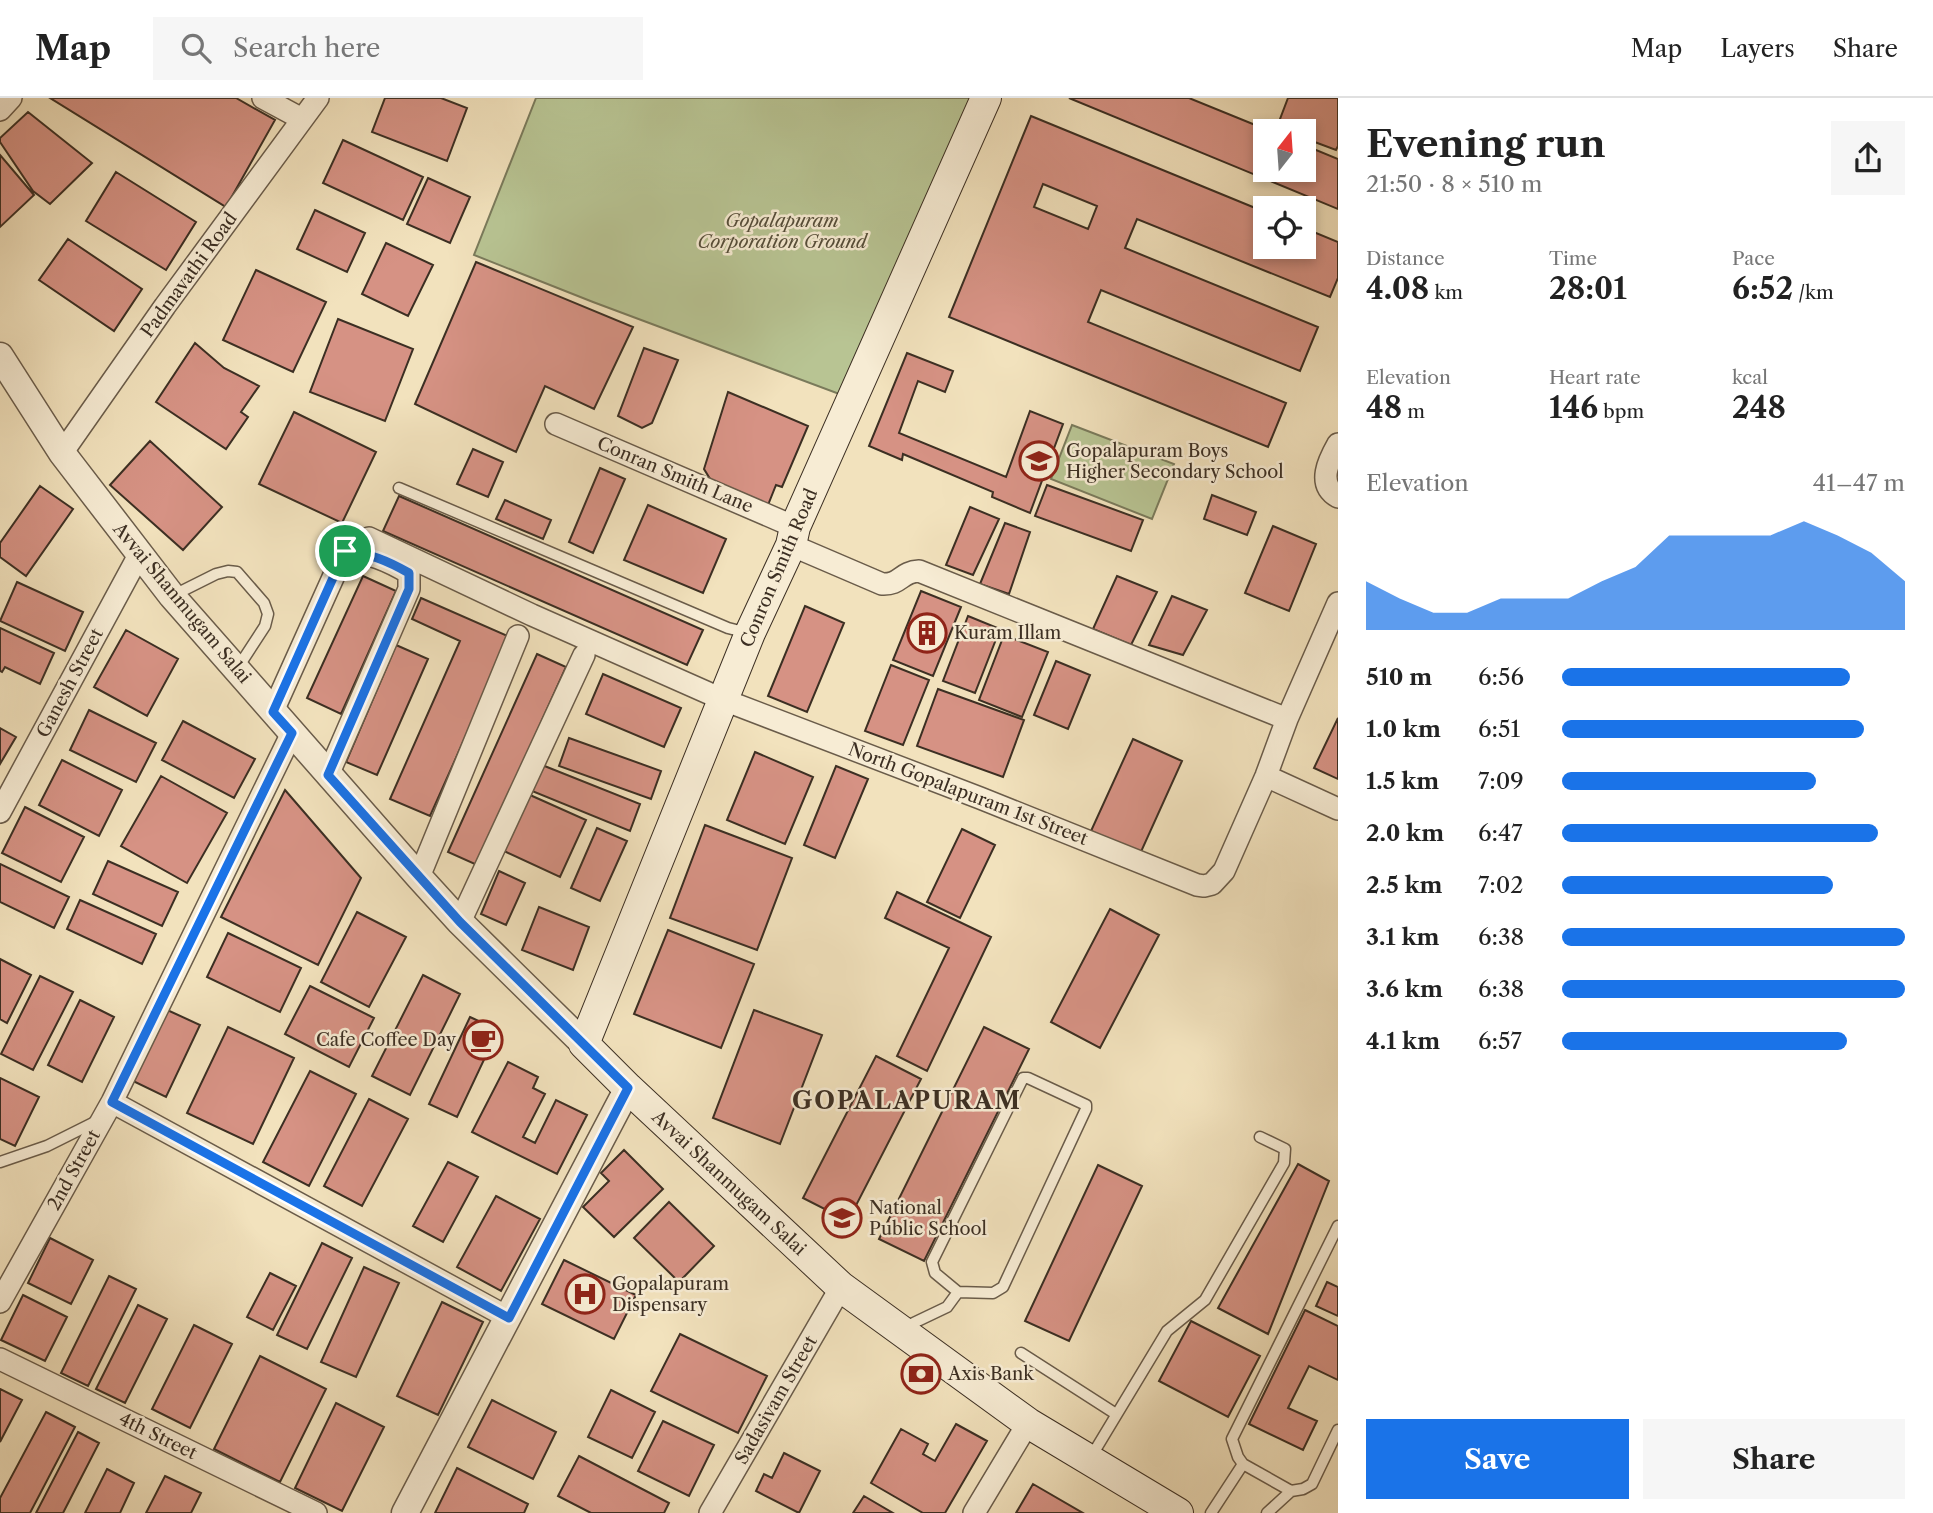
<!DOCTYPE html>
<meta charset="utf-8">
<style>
:root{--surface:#fff;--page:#f6f6f6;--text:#222;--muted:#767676;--line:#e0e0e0;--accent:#1a73e8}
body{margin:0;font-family:"Libre Caslon Text",serif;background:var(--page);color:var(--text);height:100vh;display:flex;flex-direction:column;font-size:26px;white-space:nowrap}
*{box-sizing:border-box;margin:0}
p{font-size:23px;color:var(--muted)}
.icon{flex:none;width:38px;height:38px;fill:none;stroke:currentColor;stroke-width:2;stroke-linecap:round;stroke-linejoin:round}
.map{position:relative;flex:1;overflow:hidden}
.details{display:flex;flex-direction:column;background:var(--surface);width:595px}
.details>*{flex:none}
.needle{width:46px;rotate:17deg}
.fabs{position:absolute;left:1253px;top:21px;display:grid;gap:14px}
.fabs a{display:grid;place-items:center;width:63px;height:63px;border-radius:0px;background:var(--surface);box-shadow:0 4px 10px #0003;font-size:35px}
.pin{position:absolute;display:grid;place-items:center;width:60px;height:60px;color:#fff;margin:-30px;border:4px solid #fff;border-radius:50%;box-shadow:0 2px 7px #0007}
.round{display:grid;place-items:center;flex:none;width:74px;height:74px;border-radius:0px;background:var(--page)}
.summary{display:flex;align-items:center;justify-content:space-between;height:119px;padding:0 28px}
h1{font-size:38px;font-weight:800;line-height:52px}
.stats{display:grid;grid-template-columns:repeat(3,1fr);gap:10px;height:119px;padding:7px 28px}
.stats div{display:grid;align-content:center}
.stats b{font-size:30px;font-weight:800}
.stats small{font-size:19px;font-weight:400}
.stats p{font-size:19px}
.chart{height:196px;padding:14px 28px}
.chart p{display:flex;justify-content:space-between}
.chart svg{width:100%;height:126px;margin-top:7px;fill:var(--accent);opacity:.7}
.primary-button{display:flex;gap:14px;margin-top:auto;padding:14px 28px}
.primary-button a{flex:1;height:80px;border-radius:0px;background:var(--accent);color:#fff;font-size:28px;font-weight:800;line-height:80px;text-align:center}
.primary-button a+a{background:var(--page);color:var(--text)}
ul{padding:0 28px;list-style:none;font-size:23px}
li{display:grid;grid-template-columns:112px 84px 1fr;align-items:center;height:52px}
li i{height:18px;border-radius:9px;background:var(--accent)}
header{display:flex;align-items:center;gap:42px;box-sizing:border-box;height:98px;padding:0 35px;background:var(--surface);border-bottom:2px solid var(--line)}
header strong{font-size:33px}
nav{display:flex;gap:38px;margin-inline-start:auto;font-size:24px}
.search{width:490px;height:63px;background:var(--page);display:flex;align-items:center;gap:18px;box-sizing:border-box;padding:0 24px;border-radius:0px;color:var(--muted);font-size:26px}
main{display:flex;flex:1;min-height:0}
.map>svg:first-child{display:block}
.green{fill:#b8c493;stroke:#7a7a5b;stroke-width:2}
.building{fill:#d69284;stroke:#3c2f23;stroke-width:2;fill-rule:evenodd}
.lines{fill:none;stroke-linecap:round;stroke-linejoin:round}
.service-casing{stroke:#6a5c4a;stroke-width:13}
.minor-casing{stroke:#6a5c4a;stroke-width:24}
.tertiary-casing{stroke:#6a5c4a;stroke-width:29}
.secondary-casing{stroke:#3c2f23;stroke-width:32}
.service{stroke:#f7ecd4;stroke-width:10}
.minor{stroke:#f7ecd4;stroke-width:21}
.tertiary{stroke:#f7ecd4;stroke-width:26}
.secondary{stroke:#f7ecd4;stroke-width:30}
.route-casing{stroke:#fff;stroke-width:14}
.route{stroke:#1a73e8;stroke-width:9}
.labels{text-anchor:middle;stroke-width:5;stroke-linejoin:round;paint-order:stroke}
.park-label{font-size:18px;font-style:italic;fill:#554d39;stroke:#f7ecd4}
.street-label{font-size:18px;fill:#3c2f23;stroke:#f7ecd4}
.poi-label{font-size:18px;fill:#3c2f23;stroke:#f7ecd4;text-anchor:start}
.district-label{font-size:24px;font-weight:bold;letter-spacing:2px;fill:#3c2f23;stroke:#f7ecd4}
</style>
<header>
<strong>Map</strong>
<div class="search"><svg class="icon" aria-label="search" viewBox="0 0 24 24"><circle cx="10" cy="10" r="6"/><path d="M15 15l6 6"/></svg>Search here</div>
<nav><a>Map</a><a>Layers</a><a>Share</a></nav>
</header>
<main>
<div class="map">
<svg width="1338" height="1415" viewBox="0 0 1338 1415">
<rect width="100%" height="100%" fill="#f2e2bd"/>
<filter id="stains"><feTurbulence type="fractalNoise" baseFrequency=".00286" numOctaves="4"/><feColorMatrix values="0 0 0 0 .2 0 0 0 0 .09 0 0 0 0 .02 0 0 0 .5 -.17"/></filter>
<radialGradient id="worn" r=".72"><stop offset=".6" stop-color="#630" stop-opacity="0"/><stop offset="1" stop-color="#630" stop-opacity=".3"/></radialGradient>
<path class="green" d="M536 0H982L858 303 593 204 474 157Z
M1072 327 1174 366 1152 421 1051 381Z"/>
<path class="building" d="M50 0H236L275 22 226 109Z
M385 0H441L467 10 447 63 372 34Z
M1069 0H1189L1270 33H1265V72H1304V47L1338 61V111Z
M1288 0H1338V48L1336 52 1304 40V33H1287L1277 29Z
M28 14 92 65 50 106 33 93 0 44V40Z
M1031 18 1265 114V149H1304V130L1338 144V180L1330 199 1137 121 1125 150 1318 229 1300 273 1101 192 1088 224 1286 305 1268 349 949 219ZM1043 86 1097 108 1088 131 1034 109Z
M343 42 423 79 403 122 323 85Z
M0 57 34 97 0 129Z
M116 74 196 124 166 172 86 123Z
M428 80 470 99 450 145 407 126Z
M315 112 365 135 347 174 297 151Z
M68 141 142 191 114 233 39 182Z
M386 145 433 167 408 218 362 196Z
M476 164 633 229 594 311 545 288 516 354 415 306Z
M256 172 326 204 293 274 223 242Z
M338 221 413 251 385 323 310 294Z
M195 245 224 270 259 288 241 314 248 319 226 351 156 304Z
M644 250 678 262 652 325 642 330 618 318Z
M907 255 953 273 945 294 918 283 899 335 1006 379 1030 313 1063 326 1030 415 992 399 993 394 903 356 902 362 869 348Z
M728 294 808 328 782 389 776 387 768 407 712 384 704 371Z
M294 314 376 354 342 425 259 386Z
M150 343 222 409 183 452 110 387Z
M473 351 503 364 488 399 457 386Z
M600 370 625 381 593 455 569 444Z
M1047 387 1143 422 1131 453 1035 418Z
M40 388 73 411 26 478 0 459V445Z
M1212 397 1256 414 1247 437 1204 421Z
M399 398 703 532 687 567 383 433Z
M505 402 551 422 543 441 496 421Z
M648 407 726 441 703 495 624 462Z
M970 409 999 421 973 477 946 467Z
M1005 425 1030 434 1009 496 980 486Z
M1273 428 1316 446 1289 513 1245 495Z
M363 478 396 493 341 616 307 600Z
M1117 478 1157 494 1131 547 1093 531Z
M17 484 83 514 65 553 0 523Z
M921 493 961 509 933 578 893 562Z
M1172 498 1207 512 1183 557 1149 547Z
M421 500 510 539 430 718 390 701 460 543 412 521Z
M805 508 844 525 807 614 768 598Z
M968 518 1000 531 975 595 943 583Z
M0 530 54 555 40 586 5 569 2 574 0 573Z
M126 532 178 561 147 618 94 589Z
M1004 537 1048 554 1022 619 979 602Z
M396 547 428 561 377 677 346 664Z
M537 556 566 569 477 767 448 754Z
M1056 563 1090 577 1068 631 1034 617Z
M891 567 929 582 903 647 865 633Z
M603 576 681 610 664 649 586 616Z
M938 591 1024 622 1003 679 917 648Z
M89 612 156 645 136 684 70 652Z
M1338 620V681L1314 670Z
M183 623 255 661 234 700 162 662Z
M0 630 16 639 0 666Z
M569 640 661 673 651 701 559 668Z
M1133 641 1182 663 1140 756 1091 733Z
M755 654 813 679 785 746 727 722Z
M62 662 122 692 99 738 39 707Z
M542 667 640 706 630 733 532 693Z
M836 668 868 681 835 760 804 747Z
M161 678 227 715 187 785 121 748Z
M285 692 361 780 318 867 221 819Z
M530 697 586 722 560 779 504 753Z
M25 709 84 739 61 784 2 755Z
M705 727 792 760 757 852 670 820Z
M597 730 627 743 600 803 571 790Z
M962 731 995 747 960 820 927 804Z
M108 763 178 794 162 828 93 796Z
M0 766 69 799 54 830 0 804Z
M499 773 525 785 506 827 481 816Z
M897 794 991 839 927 973 897 958 949 850 885 820Z
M80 802 156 836 142 866 67 831Z
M539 809 589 829 573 872 522 852Z
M1110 811 1159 837 1100 950 1051 924Z
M357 814 406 839 369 909 321 884Z
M668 832 754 866 721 950 634 916Z
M228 835 301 870 280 914 207 879Z
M0 861 31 877 7 925 0 921Z
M423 877 460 896 410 997 372 978Z
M40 878 73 894 33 972 1 956Z
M310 888 374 920 349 969 285 936Z
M80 902 114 919 82 984 48 967Z
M165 911 200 927 166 999 131 982Z
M754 912 822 937 780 1046 713 1020Z
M470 919 498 932 457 1019 429 1006Z
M228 929 294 960 253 1046 187 1015Z
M984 929 1029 951 924 1163 879 1141Z
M876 958 921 981 848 1123 803 1100Z
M508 964 538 979 533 990 545 996 523 1039 535 1045 556 1002 587 1017 557 1076 472 1034Z
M310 973 356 996 309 1088 263 1064Z
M0 980 39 999 15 1048 0 1041Z
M369 1001 408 1021 362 1108 324 1088Z
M624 1052 663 1091 614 1139 583 1109 609 1083 601 1075Z
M448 1064 478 1079 443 1144 413 1128Z
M1298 1066 1329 1083 1268 1236 1218 1210Z
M1098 1067 1142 1088 1069 1243 1025 1223Z
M496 1098 540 1121 501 1193 457 1169Z
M669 1104 714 1148 679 1184 634 1140Z
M50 1140 93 1162 71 1206 28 1185Z
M322 1145 352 1160 307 1251 277 1237Z
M564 1162 636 1197 614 1241 542 1206Z
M364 1169 399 1185 356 1279 321 1264Z
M270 1175 296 1188 273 1232 247 1219Z
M109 1178 136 1191 88 1288 61 1275Z
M1327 1184 1338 1189V1218L1316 1208Z
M23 1197 67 1219 45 1263 1 1242Z
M442 1204 483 1224 438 1317 397 1298Z
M138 1207 167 1221 125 1305 96 1291Z
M1305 1212 1338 1228V1282L1309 1268 1288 1310 1317 1323 1303 1352 1249 1326Z
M1191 1223 1260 1258 1228 1319 1159 1283Z
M194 1227 232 1246 190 1330 152 1311Z
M680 1236 767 1278 738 1335 651 1293Z
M260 1258 326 1291 280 1384 214 1351Z
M0 1291 22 1302 0 1344Z
M611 1292 655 1314 632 1360 588 1339Z
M492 1302 556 1334 533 1381 468 1349Z
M336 1305 384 1329 342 1413 295 1390Z
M46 1314 75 1329 30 1415H0V1400Z
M663 1323 714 1347 689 1398 638 1373Z
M956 1326 987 1343 945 1415H923L871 1385 901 1331 928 1346 923 1356 935 1363Z
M78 1334 99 1345 63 1415H36Z
M784 1355 820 1373 799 1415 756 1393 764 1376 772 1380Z
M579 1358 669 1405 664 1415H591L558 1398Z
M457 1370 528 1406 524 1415H435Z
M107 1371 134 1385 120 1415H85Z
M165 1378 201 1395 191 1415H146Z
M1033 1386 1083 1415H1016Z
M864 1398 893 1415H853Z"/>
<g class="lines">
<g class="service-casing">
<path id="service" d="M399 390 728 530 748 535
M172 498 216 476 228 473 237 474 264 505 268 516 265 528 237 571
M0 1064 47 1048 97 1023
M903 1230 947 1209 958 1194 993 1195 1003 1189 1086 1011V1007L1028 980H1023L932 1164 935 1175 958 1194
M1021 1255 1116 1316
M1091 1359 1167 1233 1205 1202 1284 1065 1285 1051 1260 1039
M1291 1393 1243 1366 1238 1359 1232 1341 1338 1128
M1211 1415 1243 1366
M1267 1415 1291 1393 1303 1391 1312 1386 1338 1332"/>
</g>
<g class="minor-casing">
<path id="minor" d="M263 0 302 21
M0 12 11 0
M556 326 795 429
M1338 346C1329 362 1316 386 1338 399
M62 355 165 208 318 0
M369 440 532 517 724 602 980 700 1197 787 1204 788 1212 786 1224 773 1266 678 1287 621 1338 505
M791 447 882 486C901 487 900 474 919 473L1287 621
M273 613 345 453C370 455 387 462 409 475V491L328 677
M1266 678 1338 711
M0 714 139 457
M419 779 518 538
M460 824 584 557
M112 1004 509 1220
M0 1204 112 1004 292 635
M0 1261 316 1415
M710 1415 841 1189
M974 1415 1028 1325"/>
</g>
<g class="tertiary-casing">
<path id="tertiary" d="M0 258 62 355 172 498 419 779 460 824 584 946
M405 1415 628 990"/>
</g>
<g class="secondary-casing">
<path id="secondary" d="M986 0 795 429 791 447 750 535 584 946 628 990 841 1189 1028 1325 1178 1415"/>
</g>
<use href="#service" class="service"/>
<use href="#minor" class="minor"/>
<use href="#tertiary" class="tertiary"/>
<use href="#secondary" class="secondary"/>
</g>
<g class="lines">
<g class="route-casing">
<path id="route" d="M345 453C369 455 388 463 409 475V491L328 677 460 824 628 990 509 1220 112 1004 292 635 273 614Z"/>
</g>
<use href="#route" class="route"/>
</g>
<defs>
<g id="school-ring" transform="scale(2.0125)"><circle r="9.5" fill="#f7ecd4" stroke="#8f2418" stroke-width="1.5"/><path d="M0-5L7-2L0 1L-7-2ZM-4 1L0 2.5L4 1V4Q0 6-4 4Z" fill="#8f2418"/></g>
<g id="building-ring" transform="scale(2.0125)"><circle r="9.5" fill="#f7ecd4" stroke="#8f2418" stroke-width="1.5"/><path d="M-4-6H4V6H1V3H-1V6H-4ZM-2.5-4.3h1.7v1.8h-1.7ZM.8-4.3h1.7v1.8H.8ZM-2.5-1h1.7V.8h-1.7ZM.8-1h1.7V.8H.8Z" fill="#8f2418"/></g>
<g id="cafe-ring" transform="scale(2.0125)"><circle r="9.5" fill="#f7ecd4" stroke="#8f2418" stroke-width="1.5"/><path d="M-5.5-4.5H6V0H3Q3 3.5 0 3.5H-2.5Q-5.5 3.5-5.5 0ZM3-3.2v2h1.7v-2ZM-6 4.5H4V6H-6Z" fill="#8f2418"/></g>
<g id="hospital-ring" transform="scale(2.0125)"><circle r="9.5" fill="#f7ecd4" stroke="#8f2418" stroke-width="1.5"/><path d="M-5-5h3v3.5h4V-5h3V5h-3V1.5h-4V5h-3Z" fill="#8f2418"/></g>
<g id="bank-ring" transform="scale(2.0125)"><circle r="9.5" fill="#f7ecd4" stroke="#8f2418" stroke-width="1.5"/><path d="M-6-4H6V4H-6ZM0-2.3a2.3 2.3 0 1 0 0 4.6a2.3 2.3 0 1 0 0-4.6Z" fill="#8f2418"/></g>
</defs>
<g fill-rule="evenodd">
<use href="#school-ring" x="1039" y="363"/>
<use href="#building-ring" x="927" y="535"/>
<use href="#cafe-ring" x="483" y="942"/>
<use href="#school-ring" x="842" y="1120"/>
<use href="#hospital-ring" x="585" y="1196"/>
<use href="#bank-ring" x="921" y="1276"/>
</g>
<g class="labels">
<g class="park-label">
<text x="782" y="129">Gopalapuram<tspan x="782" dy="21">Corporation Ground</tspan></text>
</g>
<g class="street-label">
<text transform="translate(189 177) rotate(-54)" y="6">Padmavathi Road</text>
<text transform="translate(675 377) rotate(23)" y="6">Conran Smith Lane</text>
<text transform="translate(779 470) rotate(-67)" y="6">Conron Smith Road</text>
<text transform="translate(182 505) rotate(50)" y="6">Avvai Shanmugam Salai</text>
<text transform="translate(70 585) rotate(-62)" y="6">Ganesh Street</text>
<text transform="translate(968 696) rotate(21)" y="6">North Gopalapuram 1st Street</text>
<text transform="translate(74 1072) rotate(-61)" y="6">2nd Street</text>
<text transform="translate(729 1085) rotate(43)" y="6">Avvai Shanmugam Salai</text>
<text transform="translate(776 1302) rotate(-60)" y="6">Sadasivam Street</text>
<text transform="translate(158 1338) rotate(26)" y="6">4th Street</text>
</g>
<g class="poi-label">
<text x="1066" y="359">Gopalapuram Boys<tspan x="1066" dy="21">Higher Secondary School</tspan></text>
<text x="954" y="541">Kuram Illam</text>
<text x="456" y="948" text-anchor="end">Cafe Coffee Day</text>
<text x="869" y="1116">National<tspan x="869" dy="21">Public School</tspan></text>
<text x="612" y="1192">Gopalapuram<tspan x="612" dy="21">Dispensary</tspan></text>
<text x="948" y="1282">Axis Bank</text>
</g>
<g class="district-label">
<text x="907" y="1011">GOPALAPURAM</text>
</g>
</g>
<rect width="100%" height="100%" filter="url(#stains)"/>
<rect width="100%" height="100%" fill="url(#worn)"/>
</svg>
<div class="fabs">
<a><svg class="needle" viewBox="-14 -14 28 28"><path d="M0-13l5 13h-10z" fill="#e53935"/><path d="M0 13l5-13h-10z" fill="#767676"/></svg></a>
<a><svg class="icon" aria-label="locate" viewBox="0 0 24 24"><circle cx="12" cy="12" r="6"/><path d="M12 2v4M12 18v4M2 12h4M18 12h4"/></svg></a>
</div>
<div class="pin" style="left:345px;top:453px;background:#1e9e55"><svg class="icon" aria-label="arrive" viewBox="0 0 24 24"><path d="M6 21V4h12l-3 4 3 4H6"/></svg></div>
</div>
<section class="details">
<div class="summary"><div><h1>Evening run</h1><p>21:50 · 8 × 510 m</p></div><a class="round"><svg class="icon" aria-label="share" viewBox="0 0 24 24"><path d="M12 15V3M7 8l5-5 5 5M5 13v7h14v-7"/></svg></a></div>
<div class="stats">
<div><p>Distance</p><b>4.08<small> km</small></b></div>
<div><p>Time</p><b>28:01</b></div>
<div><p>Pace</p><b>6:52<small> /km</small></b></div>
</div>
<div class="stats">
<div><p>Elevation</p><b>48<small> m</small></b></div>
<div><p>Heart rate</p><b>146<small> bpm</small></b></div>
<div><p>kcal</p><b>248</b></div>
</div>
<div class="chart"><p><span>Elevation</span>41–47 m</p>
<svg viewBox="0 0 160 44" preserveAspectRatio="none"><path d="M0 44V27L10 33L20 38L30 38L40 33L50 33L60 33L70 27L80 22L90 11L100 11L110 11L120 11L130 6L140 11L150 17L160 27V44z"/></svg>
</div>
<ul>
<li><b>510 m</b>6:56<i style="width:84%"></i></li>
<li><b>1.0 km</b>6:51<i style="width:88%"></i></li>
<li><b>1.5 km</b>7:09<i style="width:74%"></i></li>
<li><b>2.0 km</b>6:47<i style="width:92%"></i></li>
<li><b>2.5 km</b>7:02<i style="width:79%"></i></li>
<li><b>3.1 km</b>6:38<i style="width:100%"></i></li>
<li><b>3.6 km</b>6:38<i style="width:100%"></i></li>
<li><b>4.1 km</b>6:57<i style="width:83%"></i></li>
</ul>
<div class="primary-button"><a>Save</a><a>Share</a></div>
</section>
</main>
